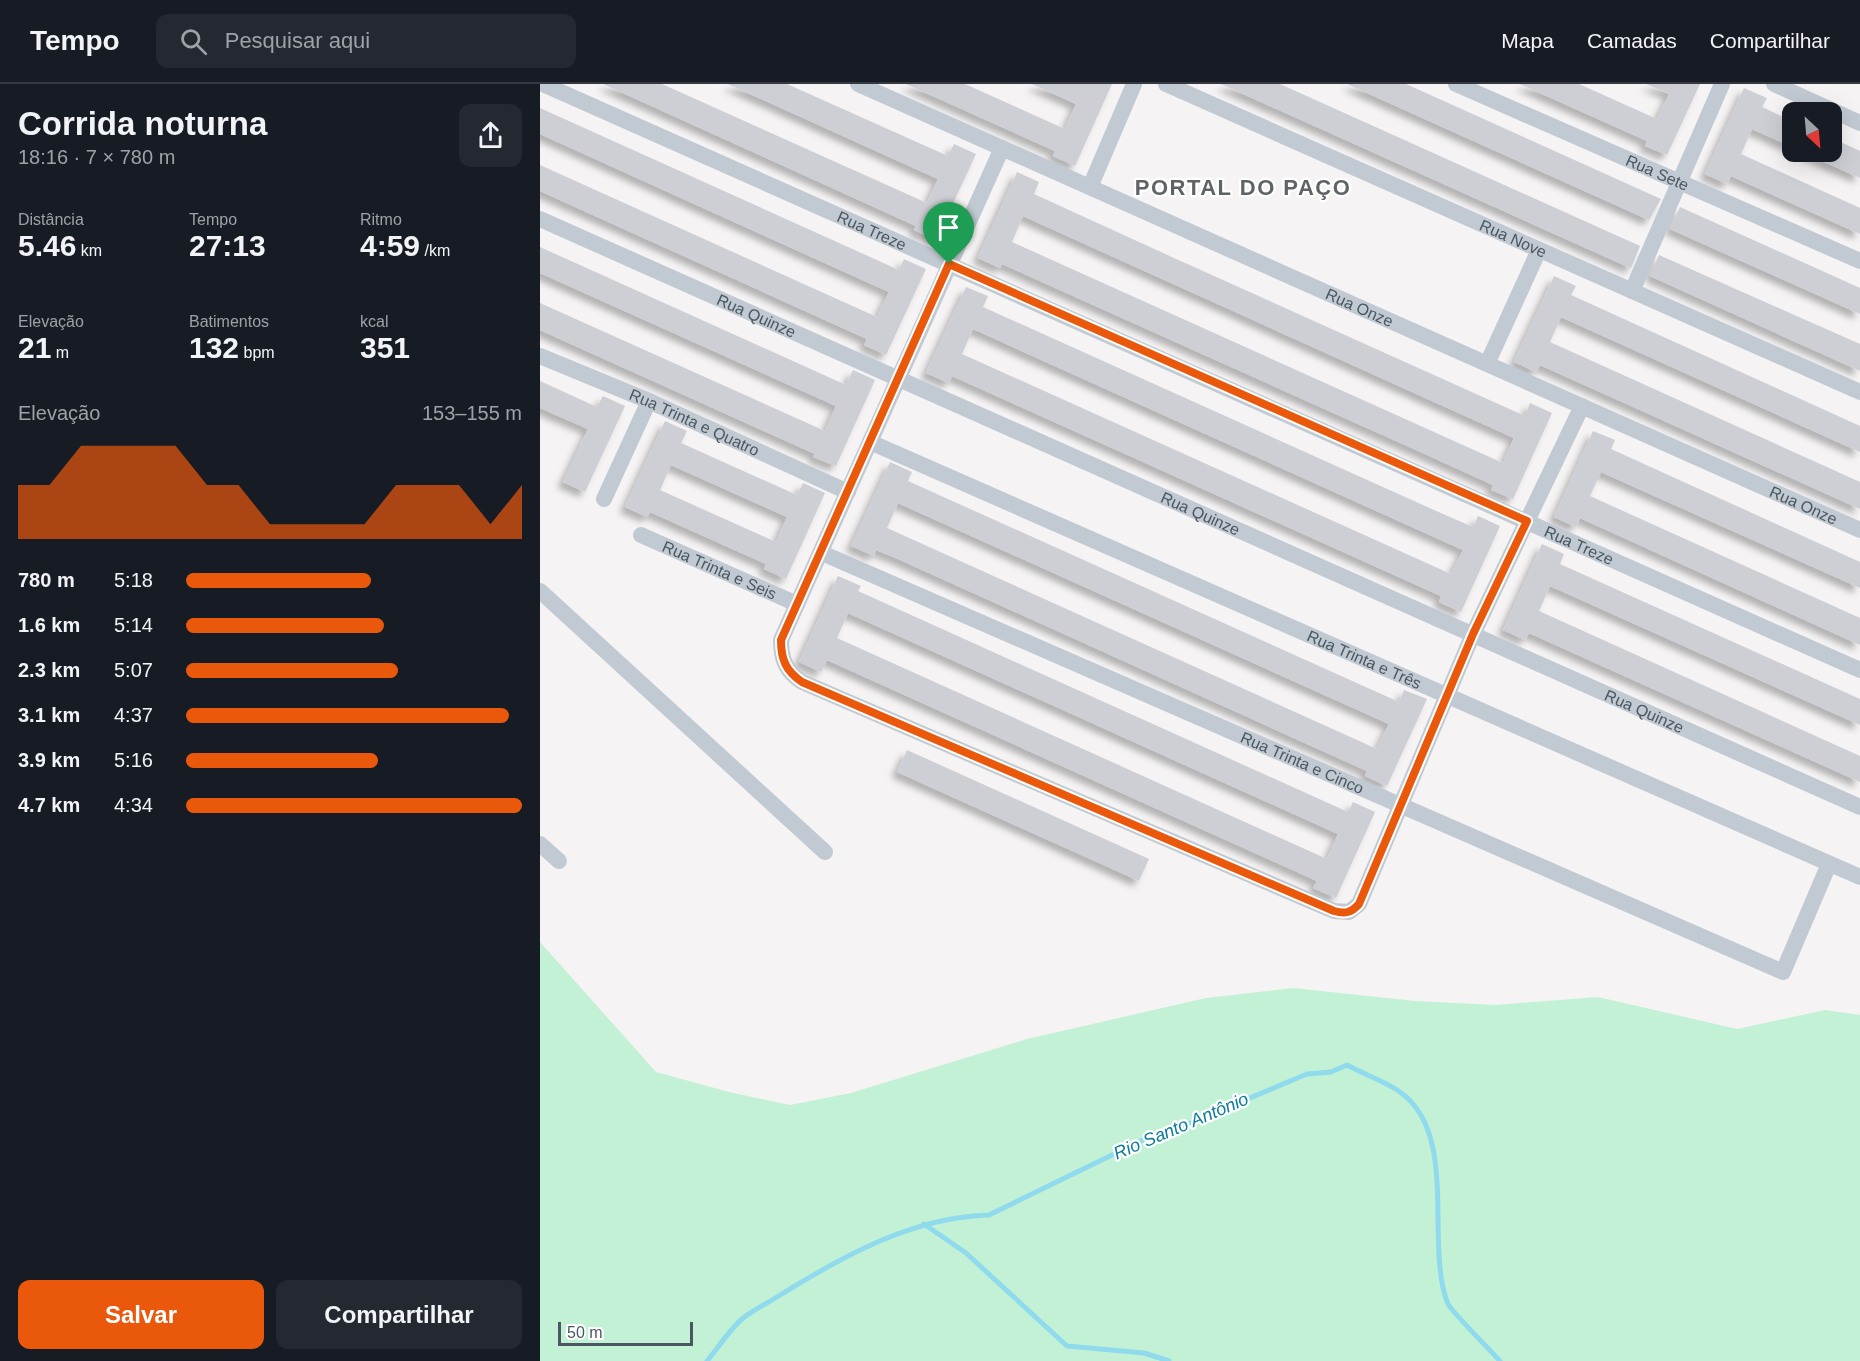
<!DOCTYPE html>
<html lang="pt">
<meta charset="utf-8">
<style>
:root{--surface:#171b24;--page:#242831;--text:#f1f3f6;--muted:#9ea1a6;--line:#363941;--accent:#ea580c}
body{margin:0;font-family:Arial,sans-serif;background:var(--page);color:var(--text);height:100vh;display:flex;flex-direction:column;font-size:22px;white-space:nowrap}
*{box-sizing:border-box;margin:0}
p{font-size:20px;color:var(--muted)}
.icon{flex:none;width:33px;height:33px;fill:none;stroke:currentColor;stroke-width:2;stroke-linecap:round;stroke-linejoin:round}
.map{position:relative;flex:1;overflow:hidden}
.panel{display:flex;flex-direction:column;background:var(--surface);width:540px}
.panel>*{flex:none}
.needle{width:39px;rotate:154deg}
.fabs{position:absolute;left:1242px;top:18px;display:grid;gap:12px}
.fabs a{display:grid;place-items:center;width:60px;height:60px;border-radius:12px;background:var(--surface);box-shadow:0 6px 24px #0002;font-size:30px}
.scale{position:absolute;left:18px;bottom:15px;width:135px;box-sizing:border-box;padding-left:6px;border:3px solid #4a5661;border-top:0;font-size:16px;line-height:21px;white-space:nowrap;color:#4a5661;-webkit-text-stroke:4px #fff;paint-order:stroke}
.pin{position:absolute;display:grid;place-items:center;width:51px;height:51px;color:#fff;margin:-62px -26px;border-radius:50% 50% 50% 0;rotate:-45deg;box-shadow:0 0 6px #0007}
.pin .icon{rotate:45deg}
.round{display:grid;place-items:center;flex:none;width:63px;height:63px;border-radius:12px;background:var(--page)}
.headline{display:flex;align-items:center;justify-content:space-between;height:102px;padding:0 18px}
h1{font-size:33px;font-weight:800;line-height:45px}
.metrics{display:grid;grid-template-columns:repeat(3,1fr);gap:9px;height:102px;padding:6px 18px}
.metrics div{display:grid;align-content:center}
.metrics b{font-size:30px;font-weight:800}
.metrics small{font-size:16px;font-weight:400}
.metrics p{font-size:16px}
.chart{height:168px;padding:12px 18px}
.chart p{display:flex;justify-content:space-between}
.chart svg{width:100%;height:108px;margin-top:6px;fill:var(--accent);opacity:.7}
.cta{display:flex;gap:12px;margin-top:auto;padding:12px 18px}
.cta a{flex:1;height:69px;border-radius:12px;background:var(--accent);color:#fff;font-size:24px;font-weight:800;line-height:69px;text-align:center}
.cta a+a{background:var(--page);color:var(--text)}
ul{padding:0 18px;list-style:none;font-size:20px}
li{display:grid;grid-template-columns:96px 72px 1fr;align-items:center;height:45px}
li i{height:15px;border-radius:8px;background:var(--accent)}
header{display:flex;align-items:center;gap:36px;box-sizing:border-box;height:84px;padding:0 30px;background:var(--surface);border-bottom:2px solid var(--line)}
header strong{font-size:28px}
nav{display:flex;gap:33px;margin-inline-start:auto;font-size:21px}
.search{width:420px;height:54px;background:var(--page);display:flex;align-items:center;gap:15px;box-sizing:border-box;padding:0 21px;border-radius:12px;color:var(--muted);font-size:22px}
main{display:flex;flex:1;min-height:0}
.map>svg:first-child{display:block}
.green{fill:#c3f1d5}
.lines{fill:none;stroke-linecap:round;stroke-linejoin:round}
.stream{stroke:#90daee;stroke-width:5}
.building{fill:#cdcfd5;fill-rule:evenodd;filter:url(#shadow)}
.minor{stroke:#c1cad2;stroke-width:16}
.route-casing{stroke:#fff;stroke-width:12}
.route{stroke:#ea580c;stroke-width:8}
.labels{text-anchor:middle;stroke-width:4.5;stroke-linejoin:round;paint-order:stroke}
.street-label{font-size:16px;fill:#4a5661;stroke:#fff}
.water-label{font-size:18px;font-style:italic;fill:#0c7c9b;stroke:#fff}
.district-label{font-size:22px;font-weight:bold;letter-spacing:1.5px;fill:#5f6368;stroke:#fff}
</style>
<header>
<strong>Tempo</strong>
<div class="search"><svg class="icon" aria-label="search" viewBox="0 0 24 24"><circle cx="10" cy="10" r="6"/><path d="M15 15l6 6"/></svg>Pesquisar aqui</div>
<nav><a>Mapa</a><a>Camadas</a><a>Compartilhar</a></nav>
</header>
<main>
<section class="panel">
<div class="headline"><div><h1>Corrida noturna</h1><p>18:16 · 7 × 780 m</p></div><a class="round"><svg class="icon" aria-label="share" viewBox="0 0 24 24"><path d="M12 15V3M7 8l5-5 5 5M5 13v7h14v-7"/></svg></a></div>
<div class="metrics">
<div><p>Distância</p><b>5.46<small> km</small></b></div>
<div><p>Tempo</p><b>27:13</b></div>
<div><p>Ritmo</p><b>4:59<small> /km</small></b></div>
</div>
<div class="metrics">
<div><p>Elevação</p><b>21<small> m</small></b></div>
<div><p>Batimentos</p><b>132<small> bpm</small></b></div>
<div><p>kcal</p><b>351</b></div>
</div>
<div class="chart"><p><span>Elevação</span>153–155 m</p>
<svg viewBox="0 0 160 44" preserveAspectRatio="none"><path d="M0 44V22L10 22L20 6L30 6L40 6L50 6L60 22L70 22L80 38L90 38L100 38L110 38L120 22L130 22L140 22L150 38L160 22V44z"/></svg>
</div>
<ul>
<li><b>780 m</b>5:18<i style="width:55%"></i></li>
<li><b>1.6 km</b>5:14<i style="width:59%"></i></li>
<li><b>2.3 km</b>5:07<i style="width:63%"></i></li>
<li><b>3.1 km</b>4:37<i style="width:96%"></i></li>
<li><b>3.9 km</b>5:16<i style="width:57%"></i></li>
<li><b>4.7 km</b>4:34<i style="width:100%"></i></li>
</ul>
<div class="cta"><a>Salvar</a><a>Compartilhar</a></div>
</section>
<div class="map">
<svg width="1320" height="1277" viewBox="0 0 1320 1277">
<defs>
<filter id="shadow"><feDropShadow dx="-5.5" dy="5.5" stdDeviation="3" flood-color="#0004"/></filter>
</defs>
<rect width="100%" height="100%" fill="#f5f3f3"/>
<path class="green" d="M0 858 116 988 189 1008 250 1021 311 1009 487 955 666 914 753 904 875 917 955 921 1058 913 1197 945 1285 926 1320 931V1277H0Z"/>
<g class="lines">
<path class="stream" d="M384 1140 426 1169 527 1262 604 1269 629 1277
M167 1277C178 1264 189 1246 202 1235 213 1226 226 1220 237 1213 301 1173 372 1133 449 1131L615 1050 643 1042 767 990 791 988 807 981C823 990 847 998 860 1008 920 1050 884 1161 908 1220 912 1228 951 1267 960 1277"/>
</g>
<path class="building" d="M63 0H122L387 119 398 95 188 0H247L408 72 414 60 436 70 396 156 374 146 376 142Z
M366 0H425L525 45 536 20 492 0H572L535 82 513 72 515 67Z
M681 0H740L1100 162 1091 184 1088 183Z
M807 0H866L1121 115 1109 136Z
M980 0H1039L1117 35 1129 10 1106 0H1160L1127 71 1105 62 1107 57Z
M1204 4 1227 14 1222 23 1252 37V63L1212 45 1201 70 1320 124V150L1191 92 1187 100 1165 90Z
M0 24 359 186 364 175 386 185 346 271 324 261 327 255 0 107V81L337 233 349 208 0 50Z
M1292 54 1320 67V94L1262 68H1292Z
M477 88 499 98 494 110 634 174 985 332 990 319 1012 329 973 415 951 406 953 401 885 370 462 180 460 184 438 174ZM483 132 974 354 963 379 472 158Z
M1140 123 1320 204V230L1130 145Z
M0 163 306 301 313 286 335 296 296 382 273 373 275 370 0 246V219L285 347 296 322 0 189Z
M1119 171 1320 260V287L1110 192Z
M1014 192 1036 202 1031 211 1320 342V368L1021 233 1010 258 1320 398V425L1000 281 996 288 974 278Z
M426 203 448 212 443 223 894 426 933 443 938 432 960 442 921 528 899 518 901 512 412 292 409 299 386 289ZM433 245 923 466 911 490 422 270Z
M0 297 57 323 63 312 85 322 45 408 23 398 48 345 0 324Z
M125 337 147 347 141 359 257 411 263 399 285 409 246 495 224 485 226 480 110 428 107 433 85 423ZM131 381 247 433 236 458 120 406Z
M1053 347 1075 356 1071 365 1320 478V504L1061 388 1050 412 1320 534V561L1040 434 1036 443 1014 433Z
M350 378 372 388 368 397 859 618 864 606 887 615 847 702 825 692 827 687 358 475 336 466 334 472 311 462ZM358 419 849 640 837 665 347 444Z
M1002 460 1024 470 1020 480 1320 615V641L1010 502 999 527 1320 672V698L989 549 985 556 963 546Z
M298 492 321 502 318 507 808 728 813 718 835 728 796 814 773 804 777 797 287 576 281 588 259 578ZM308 529 798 750 787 775 297 554Z
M367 666 609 775 599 797 357 688Z"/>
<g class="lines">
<g class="minor">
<path id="s1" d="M3 0 1320 586"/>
<path id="s2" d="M318 0 1320 446"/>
<path id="s3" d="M626 0 1320 308"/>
<path id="s4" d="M916 0 1320 177"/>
<path d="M1234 0 1320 39"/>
<path d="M462 64 241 556C241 576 246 587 262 598L794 827 809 828 819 820 933 550 1042 322"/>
<path d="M550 103 594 0"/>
<path id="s5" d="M0 135 1320 723"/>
<path d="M1092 207 1182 0"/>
<path id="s6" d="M0 272 109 317 308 408"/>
<path d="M947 280 999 166"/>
<path id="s7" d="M330 358 1320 793"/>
<path d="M64 415 109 317"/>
<path id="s8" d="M101 451 257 520"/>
<path id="s9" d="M282 469 1243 888 1289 780"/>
<path d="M0 507 285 768"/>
<path d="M0 760 19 777"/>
</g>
</g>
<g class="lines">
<g class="route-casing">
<path id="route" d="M409 180 987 437 933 550 819 820C811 829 805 830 794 827L262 598C246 587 241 576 241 556Z"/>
</g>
<use href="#route" class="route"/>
</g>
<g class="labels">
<g class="street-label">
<text dy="6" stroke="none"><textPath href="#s4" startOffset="220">Rua Sete</textPath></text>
<text dy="6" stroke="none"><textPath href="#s1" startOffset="360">Rua Treze</textPath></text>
<text dy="6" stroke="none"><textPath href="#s3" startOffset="380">Rua Nove</textPath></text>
<text dy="6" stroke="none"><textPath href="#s2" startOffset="549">Rua Onze</textPath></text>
<text dy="6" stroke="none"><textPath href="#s5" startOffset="237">Rua Quinze</textPath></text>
<text dy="6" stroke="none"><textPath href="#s6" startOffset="168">Rua Trinta e Quatro</textPath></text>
<text dy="6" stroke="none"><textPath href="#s2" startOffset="1035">Rua Onze</textPath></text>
<text dy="6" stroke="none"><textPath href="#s5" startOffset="723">Rua Quinze</textPath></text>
<text dy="6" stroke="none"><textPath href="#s1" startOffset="1134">Rua Treze</textPath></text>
<text dy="6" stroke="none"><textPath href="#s8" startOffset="86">Rua Trinta e Seis</textPath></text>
<text dy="6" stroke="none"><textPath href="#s7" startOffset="540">Rua Trinta e Três</textPath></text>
<text dy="6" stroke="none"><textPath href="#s5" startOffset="1209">Rua Quinze</textPath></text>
<text dy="6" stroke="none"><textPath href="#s9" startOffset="524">Rua Trinta e Cinco</textPath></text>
</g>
<g class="water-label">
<text transform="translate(641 1042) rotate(-23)" y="6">Rio Santo Antônio</text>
</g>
<g class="district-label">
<text x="703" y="111">PORTAL DO PAÇO</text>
</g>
</g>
</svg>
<div class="fabs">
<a><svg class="needle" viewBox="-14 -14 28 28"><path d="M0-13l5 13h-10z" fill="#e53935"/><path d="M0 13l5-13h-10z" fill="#9ea1a6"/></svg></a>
</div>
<div class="scale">50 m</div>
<div class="pin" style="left:409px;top:180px;background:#1e9e55"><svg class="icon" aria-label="arrive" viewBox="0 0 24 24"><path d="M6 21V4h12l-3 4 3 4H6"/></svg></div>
</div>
</main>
